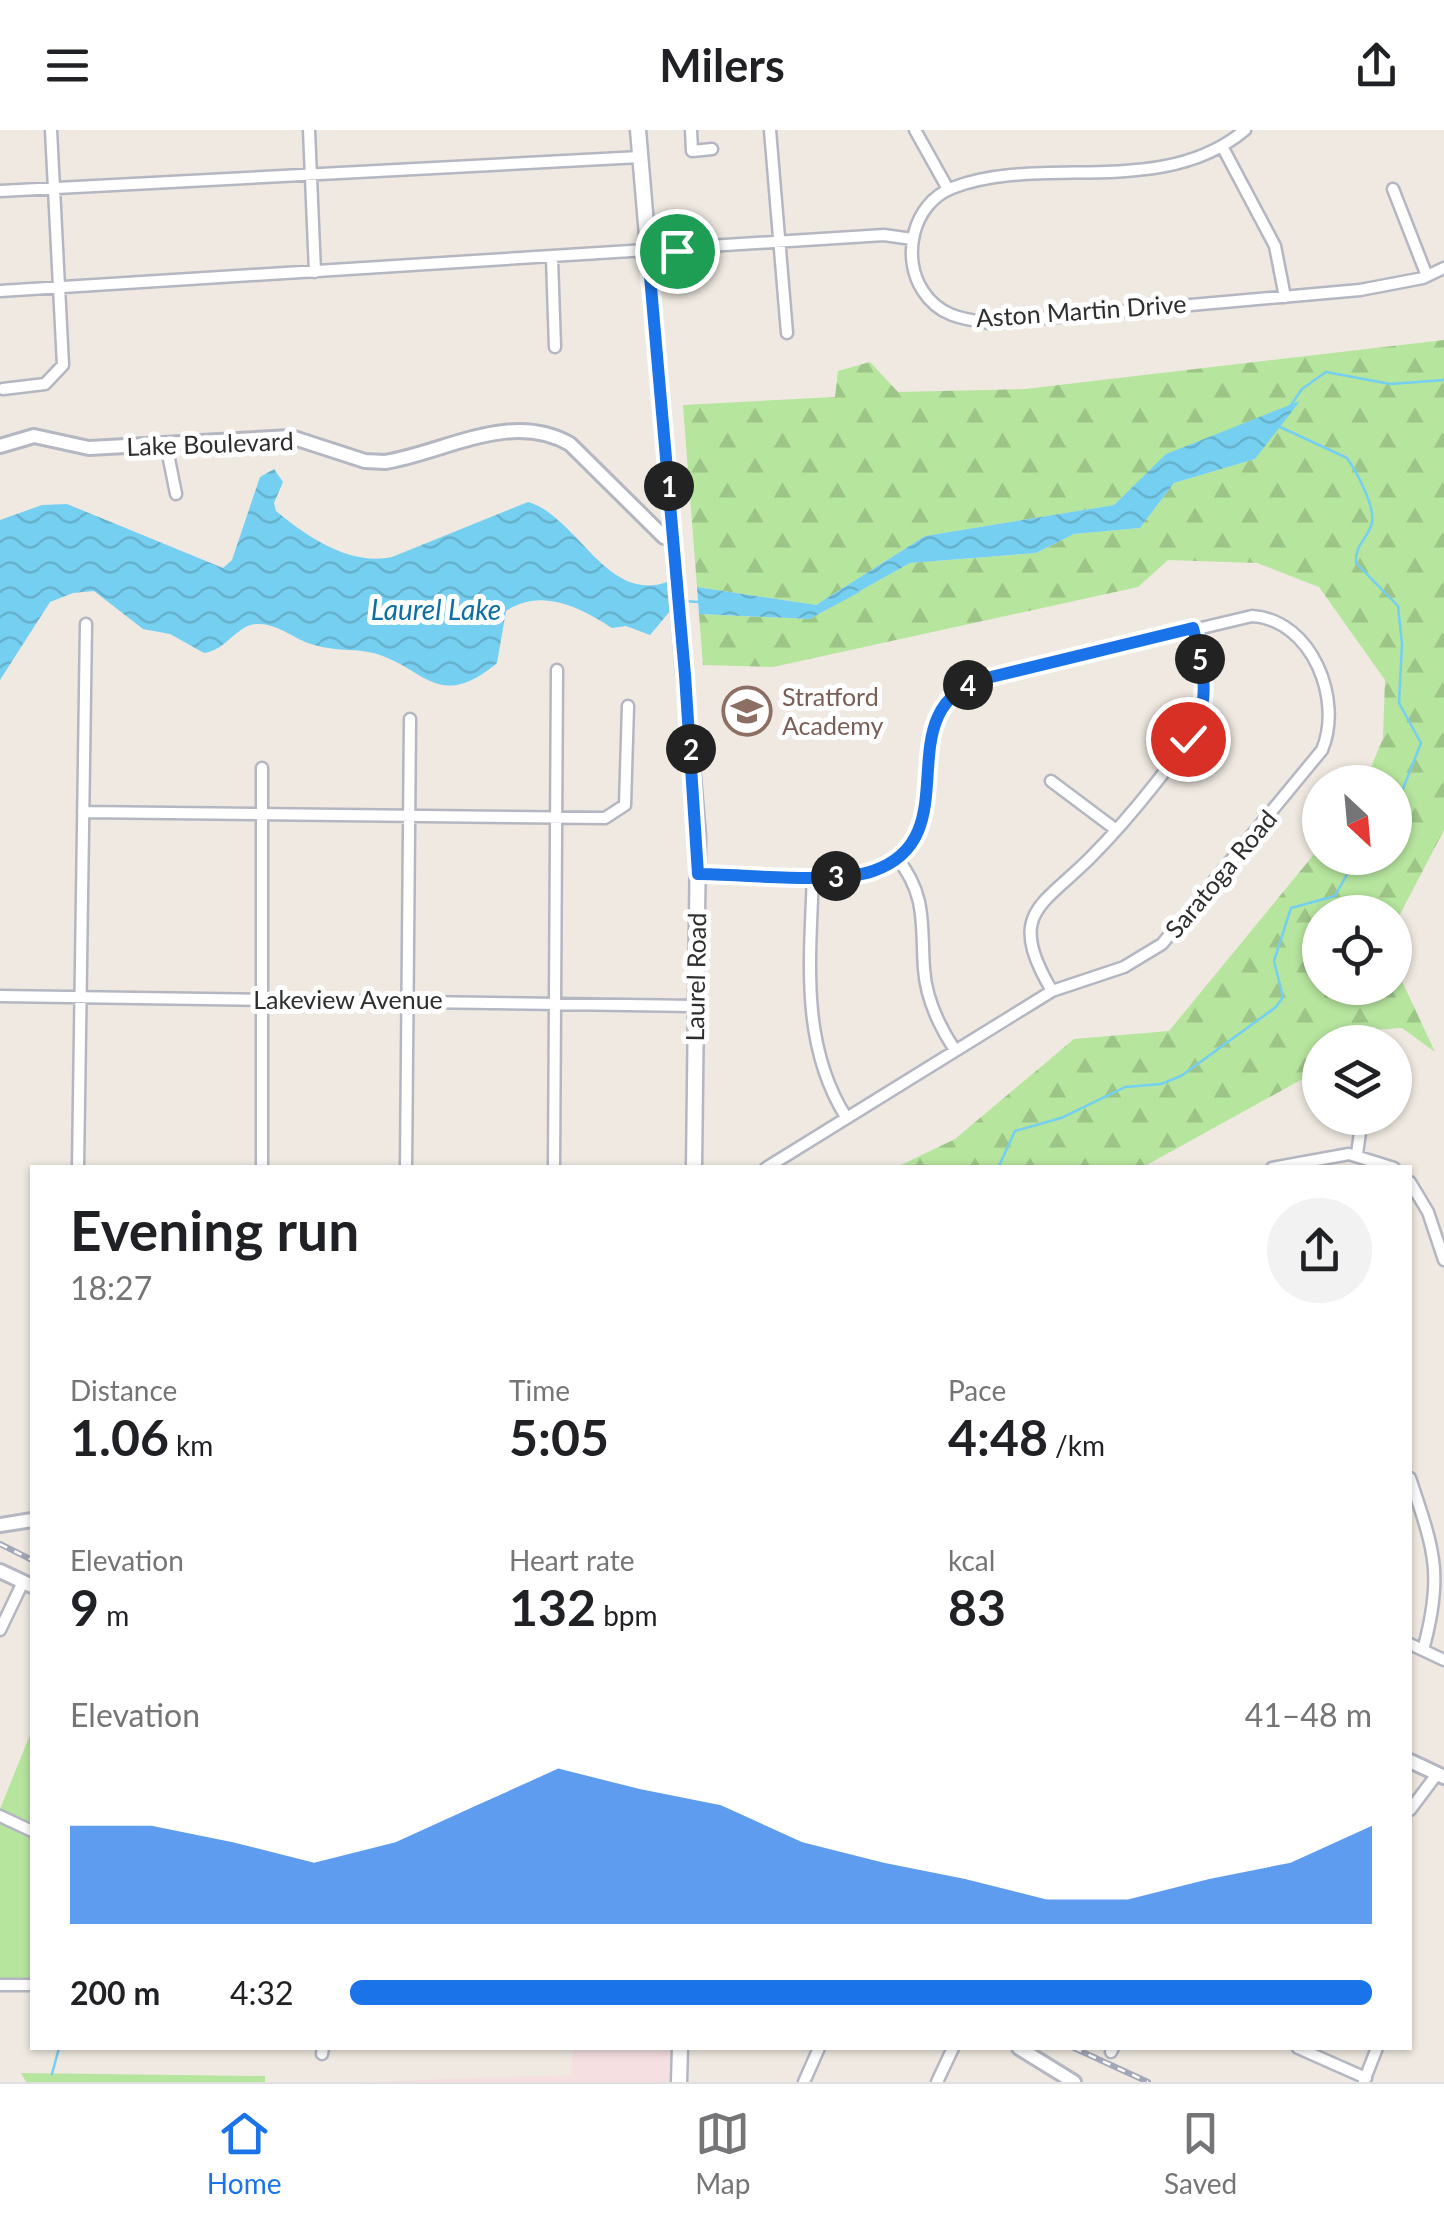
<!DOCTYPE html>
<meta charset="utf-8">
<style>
:root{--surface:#fff;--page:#f2f2f2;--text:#202124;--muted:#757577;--line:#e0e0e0;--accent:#1a73e8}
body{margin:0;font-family:Lato,sans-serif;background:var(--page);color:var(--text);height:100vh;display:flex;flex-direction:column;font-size:38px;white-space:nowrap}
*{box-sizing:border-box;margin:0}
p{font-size:32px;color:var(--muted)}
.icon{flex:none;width:55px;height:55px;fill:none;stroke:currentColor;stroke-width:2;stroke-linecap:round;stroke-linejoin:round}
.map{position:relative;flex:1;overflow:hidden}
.drawer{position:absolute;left:30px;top:1035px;width:1382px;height:885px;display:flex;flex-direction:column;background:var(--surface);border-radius:0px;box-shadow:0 2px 8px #0004}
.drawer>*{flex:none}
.needle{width:65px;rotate:154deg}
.controls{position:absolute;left:1302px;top:635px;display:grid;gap:20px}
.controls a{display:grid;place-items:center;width:110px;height:110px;border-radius:50%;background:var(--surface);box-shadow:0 2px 8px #0004;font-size:50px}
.pin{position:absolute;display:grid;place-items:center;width:85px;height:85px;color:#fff;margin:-42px;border:5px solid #fff;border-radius:50%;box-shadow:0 2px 10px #0007}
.km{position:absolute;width:50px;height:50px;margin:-25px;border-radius:50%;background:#222;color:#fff;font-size:28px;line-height:50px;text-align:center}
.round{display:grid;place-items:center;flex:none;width:105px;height:105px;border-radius:52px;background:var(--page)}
.summary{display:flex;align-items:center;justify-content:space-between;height:170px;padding:0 40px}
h1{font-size:55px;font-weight:700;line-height:75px}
.figures{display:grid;grid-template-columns:repeat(3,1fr);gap:15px;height:170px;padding:10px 40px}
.figures div{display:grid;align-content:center}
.figures b{font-size:50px;font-weight:700}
.figures small{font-size:28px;font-weight:400}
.figures p{font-size:28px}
.chart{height:280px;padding:20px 40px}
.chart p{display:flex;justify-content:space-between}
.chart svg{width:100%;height:180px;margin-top:10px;fill:var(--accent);opacity:.7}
ul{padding:0 40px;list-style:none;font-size:32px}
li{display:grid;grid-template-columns:160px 120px 1fr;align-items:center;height:75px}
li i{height:25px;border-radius:12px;background:var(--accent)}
header{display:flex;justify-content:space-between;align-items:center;height:130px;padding:0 40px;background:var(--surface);font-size:45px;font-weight:700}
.tabs{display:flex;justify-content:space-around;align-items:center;height:140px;border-top:2px solid var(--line);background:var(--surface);font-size:28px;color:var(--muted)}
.tabs a{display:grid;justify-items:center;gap:5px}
.tabs .active{color:var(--accent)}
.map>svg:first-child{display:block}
.medical{fill:#f5dfe0}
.forest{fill:url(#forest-firs)}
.park{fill:#b6e59e}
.water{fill:url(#water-waves)}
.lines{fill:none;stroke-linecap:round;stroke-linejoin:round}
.stream{stroke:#75cff0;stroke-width:2.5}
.minor-casing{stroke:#b4b7c1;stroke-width:15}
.tertiary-casing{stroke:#b4b7c1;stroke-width:18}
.secondary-casing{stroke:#b4b7c1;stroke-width:19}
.minor{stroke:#fff;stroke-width:10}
.tertiary{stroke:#fff;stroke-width:12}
.secondary{stroke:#fff;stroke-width:14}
.rail-casing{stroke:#a3a6b8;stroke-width:6}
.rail{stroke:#fff;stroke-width:2.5;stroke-dasharray:8;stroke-linecap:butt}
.route-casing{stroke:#fff;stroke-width:20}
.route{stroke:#1a73e8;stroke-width:12}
.labels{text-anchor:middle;stroke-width:10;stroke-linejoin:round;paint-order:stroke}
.street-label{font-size:25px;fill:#2e2e2e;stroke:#fff}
.education-label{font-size:25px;fill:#785e54;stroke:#fff;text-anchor:start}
.water-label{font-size:28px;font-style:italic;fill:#0d6fa3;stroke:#fff}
</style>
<header><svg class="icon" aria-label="menu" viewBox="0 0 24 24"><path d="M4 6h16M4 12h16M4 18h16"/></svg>Milers<svg class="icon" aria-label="share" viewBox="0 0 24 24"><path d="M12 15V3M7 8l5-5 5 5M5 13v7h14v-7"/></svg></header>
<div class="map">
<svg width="1444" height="1952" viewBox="0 0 1444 1952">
<defs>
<pattern id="forest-firs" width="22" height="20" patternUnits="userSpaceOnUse" patternTransform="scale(2.5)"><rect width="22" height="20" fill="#b6e59e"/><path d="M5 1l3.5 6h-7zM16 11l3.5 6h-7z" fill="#9dc588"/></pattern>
<pattern id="water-waves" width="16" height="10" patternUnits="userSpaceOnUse" patternTransform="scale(2.5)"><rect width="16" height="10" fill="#75cff0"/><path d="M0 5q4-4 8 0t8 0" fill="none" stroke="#66b2ce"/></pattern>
</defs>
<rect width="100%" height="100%" fill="#efe9e1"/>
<path class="medical" d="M573 1918H671L670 1952H361L571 1945Z"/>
<path class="forest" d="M1444 210V700L1395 794V782H1320V858H1395V836L1435 922 1402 898 1344 902 1336 912H1320L1317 941 1143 1037H897L955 1009 1074 909 1169 901 1320 717V728H1395V652H1365L1383 608 1385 550 1319 457 1257 433 1168 430 1138 457 773 537 703 535 699 484 810 489 910 433 1036 423 1074 404 1140 398 1174 353 1255 329 1167 324 1114 375 925 406 816 475 697 457 683 275 835 267 838 241 870 232 898 262 1025 259Z
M21 1943 265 1946V1952H26Z"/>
<path class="park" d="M32 1600V1694L0 1679Z
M0 1692 32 1707V1849L0 1848Z"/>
<path class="water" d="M1300 271 1255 329 1174 353 1140 398 1074 404 1036 423 910 433 810 489 699 484 697 457 816 475 925 406 1114 375 1166 324Z
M274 339 283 352 274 373 276 381C307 407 350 436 392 427L528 372C577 386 607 474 667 452L671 480 650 505 626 496 612 498C581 478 542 457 506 481L497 533C433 587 421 528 362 521 343 519 327 520 308 513 292 507 276 493 257 494 236 495 227 520 204 523L170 504 143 499 94 461 73 463 50 472 0 550V390L42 375 67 374 223 438 232 430 260 347Z"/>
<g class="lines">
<path class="stream" d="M1291 275 1302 259 1326 242 1390 254 1444 250
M1278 296 1347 328C1356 341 1378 380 1371 396 1366 410 1355 415 1356 433L1398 476 1402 514 1399 573 1421 613 1397 674 1395 697
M682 471 699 472
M831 476 859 461
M951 1038H954
M998 1038 1015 1001 1061 988 1125 957 1161 954 1181 946 1276 877 1283 867 1274 831 1291 778 1335 766 1356 728
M52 1944 59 1918"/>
<g class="minor-casing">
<path id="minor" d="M309 0 315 142
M691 0 692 21 712 19
M770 0 787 203
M915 0 948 59
M1245 0C1161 70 1042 23 952 58 912 74 901 128 923 161 939 186 962 189 989 193L1360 160 1423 148 1444 138
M1223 18 1275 116 1285 167
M1393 59 1427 146
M0 61 640 27
M552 129 555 217
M0 161 884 105 912 109
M3 259 45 254 63 235 51 0
M166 314 176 364
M262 638V1038
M1051 651 1115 699
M83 682 605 688 625 675 628 576
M897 728C927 765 921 795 924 839 926 868 939 896 955 920
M698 744C745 744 823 754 866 743 976 715 881 591 979 551L1252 486C1313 490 1343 571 1322 620L1162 814 1124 837 1052 861 766 1038
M813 745C810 830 800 914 846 987
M1052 861C1006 783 1041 777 1090 728 1119 699 1197 610 1204 574 1209 550 1199 522 1193 498
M0 866 695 876
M1357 1024 1362 988
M78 1038 86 494
M406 1038 410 589
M554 1038 557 540
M1272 1038 1349 1024 1394 1038
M1410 1052 1428 1082 1444 1130
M1410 1348C1434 1420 1444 1444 1423 1520
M0 1500 23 1452
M1410 1514 1444 1530
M1410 1680 1437 1644
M0 1686 32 1701
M0 1855H32
M1298 1918 1366 1948
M1111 1922 1113 1918
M322 1924 323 1918
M1364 1951 1377 1918
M804 1952 819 1918
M937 1952 953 1918"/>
</g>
<g class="tertiary-casing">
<path id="tertiary" d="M0 316 34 306 89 318 291 307 365 331 385 332C446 322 511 280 570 314L664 407 674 410
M0 1395 32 1390
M0 1441 32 1456
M1410 1631 1444 1647
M1019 1918 1074 1952"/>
</g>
<g class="secondary-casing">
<path id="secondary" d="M638 0 698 706 694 1038
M679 1952 680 1918"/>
</g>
<use href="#minor" class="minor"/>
<use href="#tertiary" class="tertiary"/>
<use href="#secondary" class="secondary"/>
<g class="rail-casing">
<path id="rail" d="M0 1414 32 1430
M1074 1918 1148 1952"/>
</g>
<use href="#rail" class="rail"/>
</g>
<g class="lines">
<g class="route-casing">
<path id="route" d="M677 121 648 123 685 545 698 744C743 744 833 755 873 741 974 706 880 578 987 548L1193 498C1203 539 1213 572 1188 609"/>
</g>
<use href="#route" class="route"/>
</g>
<defs>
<g id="school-ring" transform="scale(2.5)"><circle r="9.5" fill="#fff" stroke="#8d6e63" stroke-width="1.5"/><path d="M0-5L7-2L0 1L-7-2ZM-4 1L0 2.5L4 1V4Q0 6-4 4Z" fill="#8d6e63"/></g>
</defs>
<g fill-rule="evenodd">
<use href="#school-ring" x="747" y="581"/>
</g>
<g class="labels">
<g class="street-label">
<text transform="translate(1081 181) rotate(-4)" y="9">Aston Martin Drive</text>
<text transform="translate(210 314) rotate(-2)" y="9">Lake Boulevard</text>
<text transform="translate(1221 744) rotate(-50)" y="9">Saratoga Road</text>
<text transform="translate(696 847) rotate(-89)" y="9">Laurel Road</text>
<text x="348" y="879">Lakeview Avenue</text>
</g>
<g class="education-label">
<text x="782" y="576">Stratford<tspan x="782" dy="29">Academy</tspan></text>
</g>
<g class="water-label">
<text x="436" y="490">Laurel Lake</text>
</g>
</g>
</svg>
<div class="controls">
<a><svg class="needle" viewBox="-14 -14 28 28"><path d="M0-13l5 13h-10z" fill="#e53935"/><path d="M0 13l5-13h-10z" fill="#757577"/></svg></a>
<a><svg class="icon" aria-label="locate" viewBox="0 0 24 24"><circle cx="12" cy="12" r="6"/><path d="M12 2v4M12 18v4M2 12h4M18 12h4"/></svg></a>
<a><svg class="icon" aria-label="layers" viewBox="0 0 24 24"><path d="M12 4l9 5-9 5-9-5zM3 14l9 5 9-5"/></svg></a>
</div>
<div class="pin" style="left:677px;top:121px;background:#1e9e55"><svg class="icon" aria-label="arrive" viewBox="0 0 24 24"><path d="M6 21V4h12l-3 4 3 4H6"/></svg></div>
<div class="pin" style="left:1188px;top:609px;background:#d93025"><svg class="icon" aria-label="check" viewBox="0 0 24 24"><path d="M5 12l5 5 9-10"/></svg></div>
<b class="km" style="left:669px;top:356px">1</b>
<b class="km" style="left:691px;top:619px">2</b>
<b class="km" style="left:836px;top:746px">3</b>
<b class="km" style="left:968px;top:555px">4</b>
<b class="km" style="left:1200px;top:529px">5</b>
<section class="drawer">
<div class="summary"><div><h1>Evening run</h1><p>18:27</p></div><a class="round"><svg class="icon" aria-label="share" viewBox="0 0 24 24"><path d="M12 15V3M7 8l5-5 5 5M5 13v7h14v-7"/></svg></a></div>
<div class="figures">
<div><p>Distance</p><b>1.06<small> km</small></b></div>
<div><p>Time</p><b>5:05</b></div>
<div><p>Pace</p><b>4:48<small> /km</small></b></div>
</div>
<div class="figures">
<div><p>Elevation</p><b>9<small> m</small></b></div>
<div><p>Heart rate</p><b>132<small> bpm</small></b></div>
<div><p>kcal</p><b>83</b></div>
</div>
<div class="chart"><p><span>Elevation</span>41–48 m</p>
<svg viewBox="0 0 160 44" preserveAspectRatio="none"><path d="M0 44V20L10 20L20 24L30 29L40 24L50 15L60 6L70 11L80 15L90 24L100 29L110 33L120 38L130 38L140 33L150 29L160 20V44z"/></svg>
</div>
<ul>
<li><b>200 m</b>4:32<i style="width:100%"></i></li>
</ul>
</section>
</div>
<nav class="tabs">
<a class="active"><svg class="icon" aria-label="home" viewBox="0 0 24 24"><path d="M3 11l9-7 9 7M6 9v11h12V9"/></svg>Home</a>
<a><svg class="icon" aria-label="map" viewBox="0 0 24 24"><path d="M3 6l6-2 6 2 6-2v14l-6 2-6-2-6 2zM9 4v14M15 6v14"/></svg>Map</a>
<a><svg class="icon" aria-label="saved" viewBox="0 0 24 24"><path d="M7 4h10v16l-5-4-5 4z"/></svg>Saved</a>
</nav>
